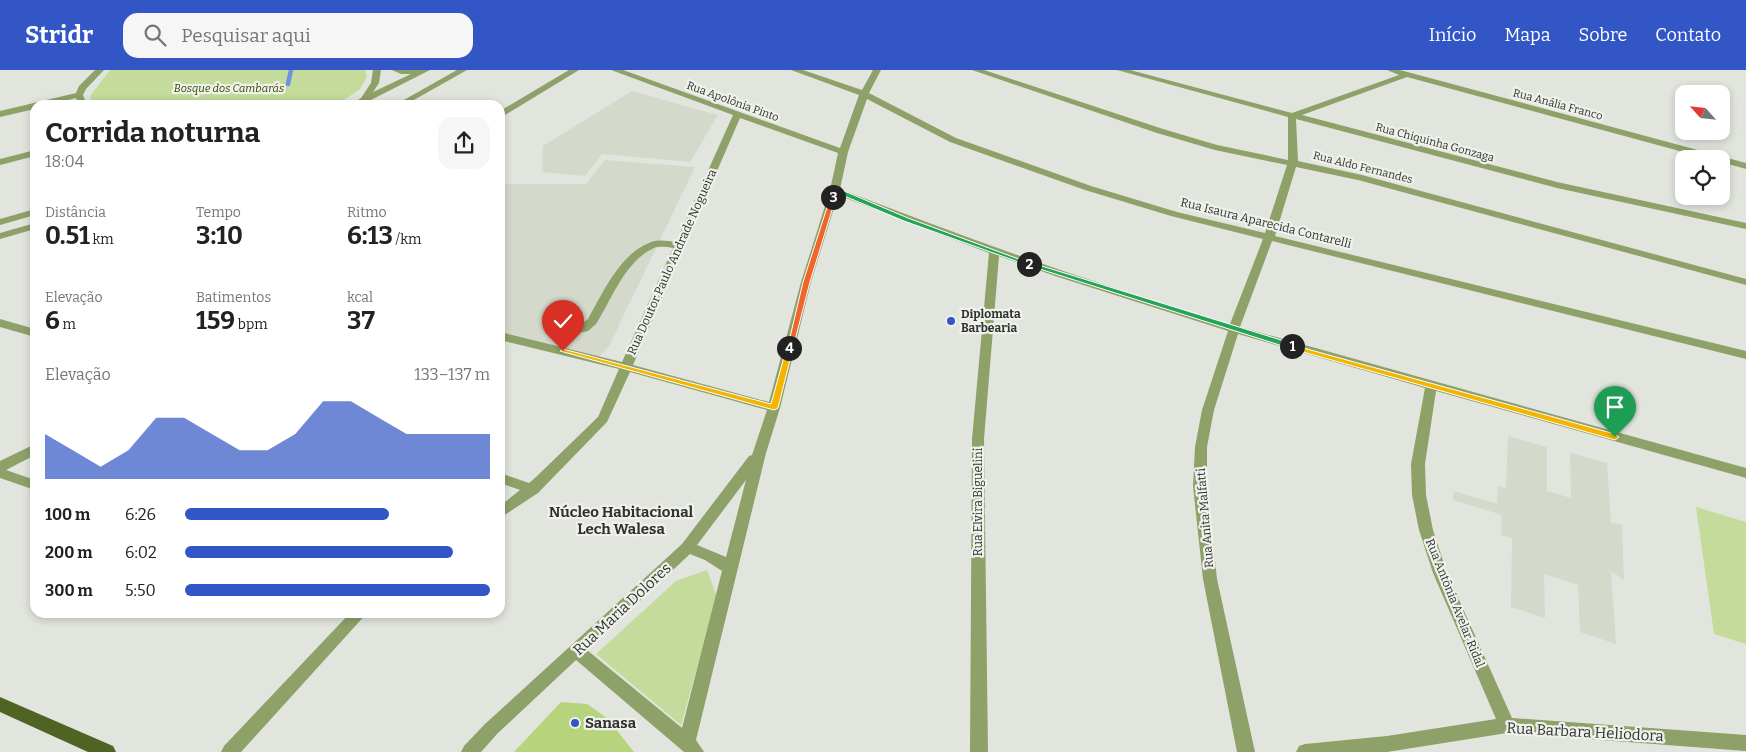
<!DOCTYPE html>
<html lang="pt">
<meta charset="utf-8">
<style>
:root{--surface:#fff;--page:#f6f6f6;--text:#222;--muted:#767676;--accent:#3256c6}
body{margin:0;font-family:Bitter,serif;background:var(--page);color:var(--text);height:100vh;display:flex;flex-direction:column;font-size:19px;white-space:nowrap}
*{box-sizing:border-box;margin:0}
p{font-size:16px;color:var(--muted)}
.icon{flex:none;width:28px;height:28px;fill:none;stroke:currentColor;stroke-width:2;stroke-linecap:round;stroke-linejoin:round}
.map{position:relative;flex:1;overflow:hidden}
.drawer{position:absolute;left:30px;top:30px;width:475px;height:518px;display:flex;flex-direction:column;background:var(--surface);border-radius:15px;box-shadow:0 2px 8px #0003}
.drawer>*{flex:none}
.needle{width:32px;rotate:297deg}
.fabs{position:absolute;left:1675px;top:15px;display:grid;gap:10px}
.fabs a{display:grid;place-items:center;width:55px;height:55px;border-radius:10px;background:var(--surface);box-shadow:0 2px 8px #0003;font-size:25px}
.pin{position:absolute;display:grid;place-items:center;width:42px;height:42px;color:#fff;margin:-51px -21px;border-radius:50% 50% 50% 0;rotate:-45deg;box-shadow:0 0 5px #0007}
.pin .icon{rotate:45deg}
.km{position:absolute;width:25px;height:25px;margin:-12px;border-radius:50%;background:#222;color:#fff;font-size:14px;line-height:25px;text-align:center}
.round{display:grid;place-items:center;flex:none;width:52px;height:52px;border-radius:15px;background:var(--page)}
.headline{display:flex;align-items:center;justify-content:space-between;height:85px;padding:0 15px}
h1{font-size:28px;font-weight:700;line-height:38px}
.figures{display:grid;grid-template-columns:repeat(3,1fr);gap:8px;height:85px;padding:5px 15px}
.figures div{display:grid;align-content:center}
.figures b{font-size:25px;font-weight:700}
.figures small{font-size:14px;font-weight:400}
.figures p{font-size:14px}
.chart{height:140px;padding:10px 15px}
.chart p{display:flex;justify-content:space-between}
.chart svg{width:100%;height:90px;margin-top:5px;fill:var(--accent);opacity:.7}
ul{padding:0 15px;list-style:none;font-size:16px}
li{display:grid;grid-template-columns:80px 60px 1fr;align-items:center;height:38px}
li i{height:12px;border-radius:6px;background:var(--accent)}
header{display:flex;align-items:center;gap:30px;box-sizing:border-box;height:70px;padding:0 25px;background:var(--accent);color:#fff}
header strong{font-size:24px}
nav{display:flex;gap:28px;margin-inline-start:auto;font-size:18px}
.search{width:350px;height:45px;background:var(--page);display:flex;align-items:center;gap:12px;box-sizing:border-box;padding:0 18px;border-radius:15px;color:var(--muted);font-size:19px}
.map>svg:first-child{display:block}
.built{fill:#d4d9cc}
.green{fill:#c4db9b}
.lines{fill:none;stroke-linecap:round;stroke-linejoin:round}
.stream{stroke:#7191de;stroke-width:4.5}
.building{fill:#b6d47b}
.minor{fill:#8da169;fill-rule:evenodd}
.major{fill:#4f6323;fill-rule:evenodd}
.split-1{fill:#f5b400;stroke:#fff}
.split-2{fill:#22a559;stroke:#fff}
.split-3{fill:#22a559;stroke:#fff}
.split-4{fill:#f0652b;stroke:#fff}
.split-5{fill:#f5b400;stroke:#fff}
.poi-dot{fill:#3256c6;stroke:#eff2eb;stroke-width:2}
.labels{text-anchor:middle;stroke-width:4.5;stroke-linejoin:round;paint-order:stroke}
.far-park-label{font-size:11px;font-style:italic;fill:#374905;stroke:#eff2eb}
.far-street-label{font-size:11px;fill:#31322f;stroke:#eff2eb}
.street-label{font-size:12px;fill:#31322f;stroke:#eff2eb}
.poi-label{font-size:12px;font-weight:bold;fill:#31322f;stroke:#eff2eb;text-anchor:start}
.quarter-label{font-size:15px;font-weight:bold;fill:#31322f;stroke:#eff2eb}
.near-street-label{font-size:15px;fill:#31322f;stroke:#eff2eb}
.near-poi-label{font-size:15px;font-weight:bold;fill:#31322f;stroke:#eff2eb;text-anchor:start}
</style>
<header>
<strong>Stridr</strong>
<div class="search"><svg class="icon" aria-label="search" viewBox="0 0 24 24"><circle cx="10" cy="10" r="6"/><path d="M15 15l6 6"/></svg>Pesquisar aqui</div>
<nav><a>Início</a><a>Mapa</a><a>Sobre</a><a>Contato</a></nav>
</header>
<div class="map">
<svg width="1746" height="682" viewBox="0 0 1746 682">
<rect width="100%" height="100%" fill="#e2e5de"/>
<path class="built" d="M632 21 718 45 690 92 602 84 585 106 542 102 543 76Z
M605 90 695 97 609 276 600 286 582 290 500 267V114H586Z
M1508 366 1547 377V421L1571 428 1570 383 1607 393 1611 453 1622 454 1624 510 1611 501 1616 574 1580 562 1578 515 1544 504 1545 548 1511 537 1512 468 1501 465 1502 445 1453 430 1454 421 1497 434 1498 416 1506 418Z"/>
<path class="green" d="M110 0H365L367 7 360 19 337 35H92L90 26Z
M1696 437 1746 452V574L1714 564Z
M707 500 717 527 681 655 596 584 676 511Z"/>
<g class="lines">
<path class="stream" d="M288 14 291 0"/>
</g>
<path class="building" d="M561 632 587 634 607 648 634 682H514Z"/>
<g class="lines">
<path class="minor" d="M95 0H104L86 19 83 25 87 35H79L76 28 49 35H35V39L0 47V41L76 23 79 16Z
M373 0H381L379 13 373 22 411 4H401L392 0H430L361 35H350L361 28 371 13Z
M457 0H467L405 35H395Z
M569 0H579L500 48V41Z
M611 0H623L840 78 859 25 791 0H803L862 20 873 0H881L869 23 956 68 1091 116 1177 142 1265 163 1287 95 1215 80 1157 63 972 0H984L1163 59 1217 75 1288 90V47L1117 0H1130L1292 43 1399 5 1387 0H1400L1746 93V99L1721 92V89H1709L1407 7 1302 45 1557 112 1746 153V159L1557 118 1296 49 1298 91 1362 105 1746 209V215L1358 110 1296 97 1275 166 1746 281V289L1272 171 1240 257 1746 398V408L1436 321 1425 394 1426 425 1433 460 1447 503 1512 648 1746 665V681L1507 663 1387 682H1296L1299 676 1305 674 1387 666 1496 649 1433 503 1419 460 1412 425 1411 394 1425 318 1238 264 1214 340 1207 377V416L1217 509 1255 682H1237L1203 509 1193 416 1195 377 1202 340 1228 261 1055 206 999 186 984 369 988 682H970L972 369 989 183 838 125 811 212 780 338 766 383 696 670 704 682H684L576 590 497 664 481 682H461L464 676 485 654 682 474 749 386 752 385 767 340 630 302 607 352 538 423 500 448V436L520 420 500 413V403L529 413 536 407 598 347 619 299 500 270V262L622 292 673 178C667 177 659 176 654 178 625 191 612 229 596 254L588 261 570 265 564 261 566 258 580 255 588 249C603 223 619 185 649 173 657 169 667 171 676 172L733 45ZM867 29 950 72 1085 120 1171 146 1263 169 1230 254C1098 215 968 169 840 119L848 82ZM740 48 838 83 830 120 801 212 769 332 633 295ZM746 410 726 487 697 475ZM690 484 705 490 722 501 682 658 587 580Z
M35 80V86L0 95V89Z
M35 139V145L0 155V149Z
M35 153V159L0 169V163Z
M0 249 35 259V267L0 257Z
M35 374V385L6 400 35 410V420L0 408V391Z
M351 542H368L241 682H221L224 676Z"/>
<path class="major" d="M0 627 113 676 116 682H88L0 642Z"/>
</g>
<path class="split-1" d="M1289 274 1615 364 1619 367 1615 370 1289 278Z"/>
<path class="split-2" d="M1029 192 1294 274 1296 276 1289 278 1027 195 1026 194Z"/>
<path class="split-3" d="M833 118H837L908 148 1032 194 1027 195 904 151 837 123 835 128H831Z"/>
<path class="split-4" d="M831 125 836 127 810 212 793 278 787 280 803 212Z"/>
<path class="split-5" d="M787 276 793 278 778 338 774 340 560 281 563 279 771 334Z"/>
<g class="poi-dot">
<circle cx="951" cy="251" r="5"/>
<circle cx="575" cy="653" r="5"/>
</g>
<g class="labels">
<g class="far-park-label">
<text x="229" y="22">Bosque dos Cambarás</text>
</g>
<g class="far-street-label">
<text transform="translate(733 31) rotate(20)" y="4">Rua Apolônia Pinto</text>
<text transform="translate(1558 34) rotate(15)" y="4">Rua Anália Franco</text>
<text transform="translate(1435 72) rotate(15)" y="4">Rua Chiquinha Gonzaga</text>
<text transform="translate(1363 97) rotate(14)" y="4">Rua Aldo Fernandes</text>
</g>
<g class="street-label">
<text transform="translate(1266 153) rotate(14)" y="4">Rua Isaura Aparecida Contarelli</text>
<text transform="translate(672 192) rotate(-66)" y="4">Rua Doutor Paulo Andrade Nogueira</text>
<text transform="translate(978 432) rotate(-90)" y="4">Rua Elvira Biguelini</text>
<text transform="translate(1205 448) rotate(-95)" y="4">Rua Anita Malfatti</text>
<text transform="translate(1455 533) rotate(68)" y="4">Rua Antônia Avelar Ridal</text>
</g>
<g class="poi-label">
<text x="961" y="248">Diplomata<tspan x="961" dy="14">Barbearia</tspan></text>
</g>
<g class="quarter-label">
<text x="621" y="447">Núcleo Habitacional<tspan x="621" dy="17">Lech Walesa</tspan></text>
</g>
<g class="near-street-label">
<text transform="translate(622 539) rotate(-43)" y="5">Rua Maria Dolores</text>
<text transform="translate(1585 662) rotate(3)" y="5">Rua Barbara Heliodora</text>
</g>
<g class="near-poi-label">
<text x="585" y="658">Sanasa</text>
</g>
</g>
</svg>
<div class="fabs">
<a><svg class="needle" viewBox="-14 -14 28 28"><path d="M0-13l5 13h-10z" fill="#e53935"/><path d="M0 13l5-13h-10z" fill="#767676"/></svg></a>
<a><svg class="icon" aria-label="locate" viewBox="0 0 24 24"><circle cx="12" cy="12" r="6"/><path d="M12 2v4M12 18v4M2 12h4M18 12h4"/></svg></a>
</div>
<div class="pin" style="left:1615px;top:367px;background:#1e9e55"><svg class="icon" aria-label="arrive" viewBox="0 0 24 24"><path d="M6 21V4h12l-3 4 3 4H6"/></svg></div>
<div class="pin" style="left:563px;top:281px;background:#d93025"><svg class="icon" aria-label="check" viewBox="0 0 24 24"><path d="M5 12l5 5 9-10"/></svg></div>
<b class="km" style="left:1292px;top:276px">1</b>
<b class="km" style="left:1029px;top:194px">2</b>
<b class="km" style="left:833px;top:127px">3</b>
<b class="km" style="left:789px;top:278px">4</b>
<section class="drawer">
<div class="headline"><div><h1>Corrida noturna</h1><p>18:04</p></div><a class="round"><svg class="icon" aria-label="share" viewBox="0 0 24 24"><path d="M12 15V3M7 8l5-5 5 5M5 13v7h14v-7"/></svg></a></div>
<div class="figures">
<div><p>Distância</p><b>0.51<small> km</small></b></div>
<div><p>Tempo</p><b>3:10</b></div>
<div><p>Ritmo</p><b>6:13<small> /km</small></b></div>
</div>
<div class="figures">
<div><p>Elevação</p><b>6<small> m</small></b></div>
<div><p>Batimentos</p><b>159<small> bpm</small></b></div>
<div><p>kcal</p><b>37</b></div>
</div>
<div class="chart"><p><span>Elevação</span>133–137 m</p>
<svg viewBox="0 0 160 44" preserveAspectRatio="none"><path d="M0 44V22L10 30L20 38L30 30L40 14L50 14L60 22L70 30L80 30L90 22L100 6L110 6L120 14L130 22L140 22L150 22L160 22V44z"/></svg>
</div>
<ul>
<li><b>100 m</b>6:26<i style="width:67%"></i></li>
<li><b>200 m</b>6:02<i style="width:88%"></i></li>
<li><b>300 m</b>5:50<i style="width:100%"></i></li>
</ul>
</section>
</div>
